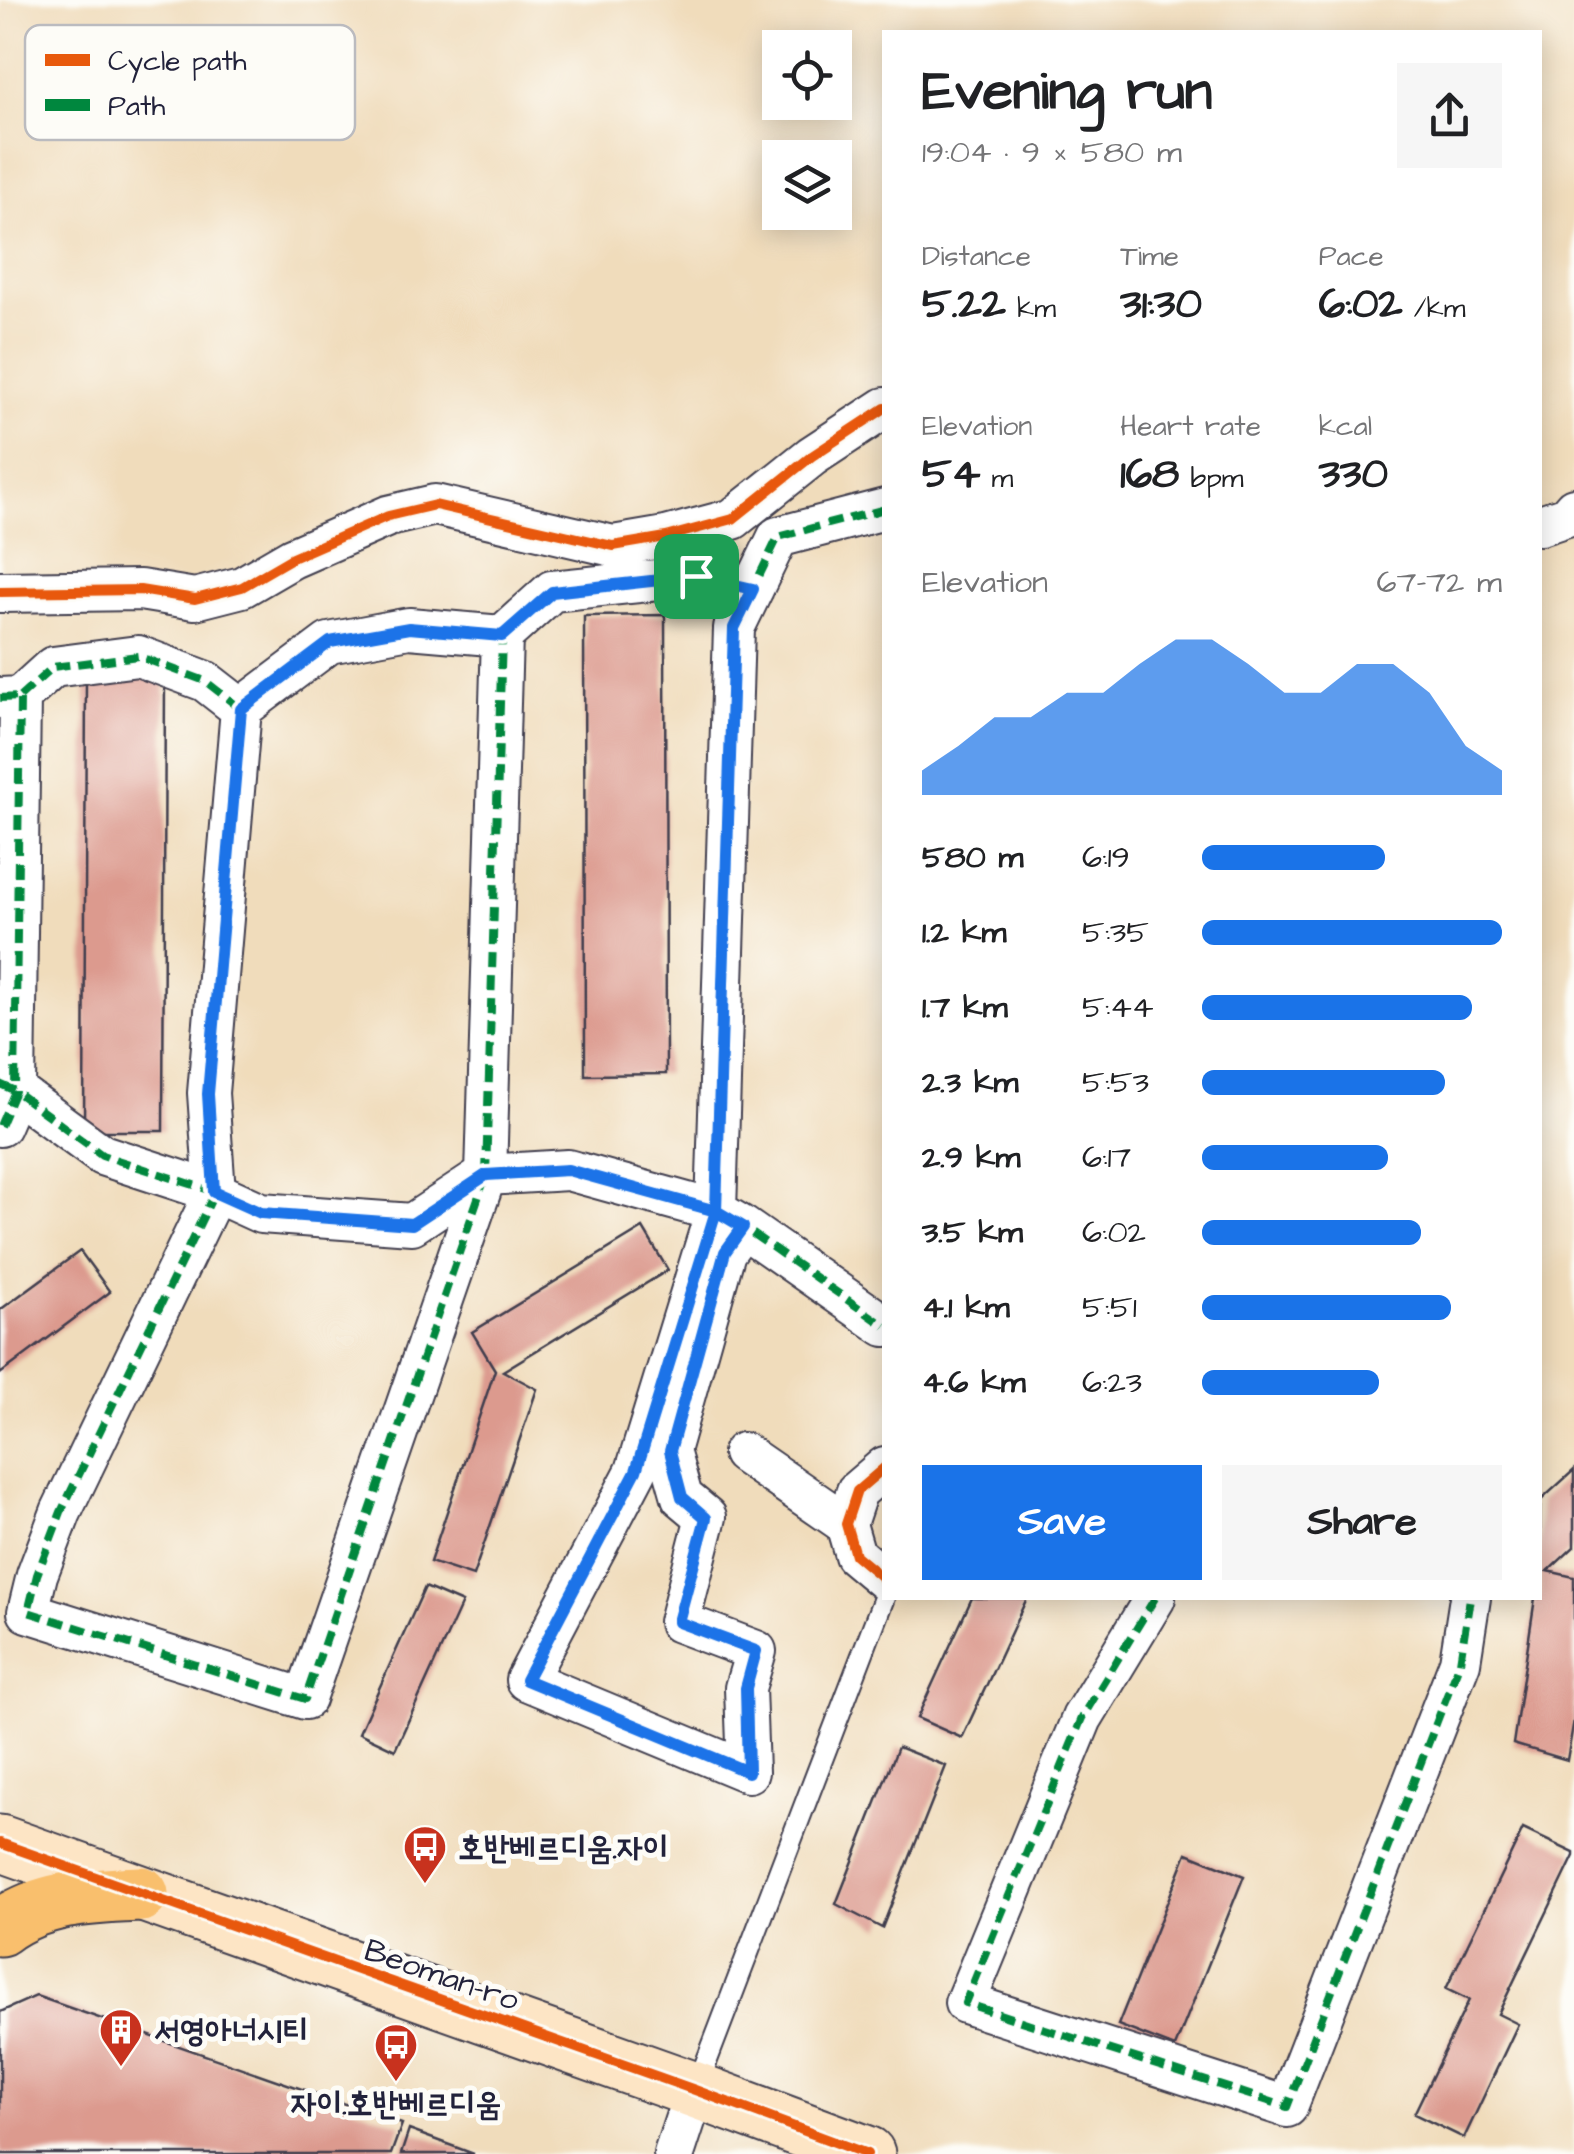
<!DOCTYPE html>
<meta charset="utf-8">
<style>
:root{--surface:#fff;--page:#f6f6f6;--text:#202124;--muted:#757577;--accent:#1a73e8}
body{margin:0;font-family:"Architects Daughter","Poor Story",sans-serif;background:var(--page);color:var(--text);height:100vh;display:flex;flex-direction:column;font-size:38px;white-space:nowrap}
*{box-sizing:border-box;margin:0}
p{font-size:32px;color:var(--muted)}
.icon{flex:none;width:55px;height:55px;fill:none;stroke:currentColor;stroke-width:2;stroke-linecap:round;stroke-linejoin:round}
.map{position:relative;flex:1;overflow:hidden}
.details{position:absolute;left:882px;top:30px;width:660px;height:1570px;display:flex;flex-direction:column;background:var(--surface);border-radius:0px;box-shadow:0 5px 25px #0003}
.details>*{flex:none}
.controls{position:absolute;left:762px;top:30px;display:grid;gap:20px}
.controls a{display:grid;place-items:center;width:90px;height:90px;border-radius:0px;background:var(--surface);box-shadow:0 5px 25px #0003;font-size:50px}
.pin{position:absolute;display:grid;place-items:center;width:85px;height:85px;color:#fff;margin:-42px;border-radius:20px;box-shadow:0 5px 15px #0006}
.round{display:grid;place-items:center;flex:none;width:105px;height:105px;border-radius:0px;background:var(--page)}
.head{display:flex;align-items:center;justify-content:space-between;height:170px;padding:0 40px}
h1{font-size:55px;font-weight:800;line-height:75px}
.figures{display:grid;grid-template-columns:repeat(3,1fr);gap:15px;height:170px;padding:10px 40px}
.figures div{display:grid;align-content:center}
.figures b{font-size:42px;font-weight:800}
.figures small{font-size:28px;font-weight:400}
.figures p{font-size:28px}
.chart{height:280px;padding:20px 40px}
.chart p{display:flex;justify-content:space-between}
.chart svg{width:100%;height:180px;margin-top:10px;fill:var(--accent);opacity:.7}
.action{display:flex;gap:20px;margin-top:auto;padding:20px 40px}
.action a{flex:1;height:115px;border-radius:0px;background:var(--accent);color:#fff;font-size:40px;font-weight:800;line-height:115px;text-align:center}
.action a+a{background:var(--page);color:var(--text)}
ul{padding:0 40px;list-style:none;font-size:32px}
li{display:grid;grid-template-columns:160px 120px 1fr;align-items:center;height:75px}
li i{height:25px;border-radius:12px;background:var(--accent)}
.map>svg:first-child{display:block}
.building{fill:#dc9a8e}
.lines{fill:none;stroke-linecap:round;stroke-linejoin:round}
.lane-casing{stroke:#413e4e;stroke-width:24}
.street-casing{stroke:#413e4e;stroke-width:44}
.secondary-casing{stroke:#413e4e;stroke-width:59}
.primary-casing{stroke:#413e4e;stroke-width:59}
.lane{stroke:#fff;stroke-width:20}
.street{stroke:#fff;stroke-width:40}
.secondary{stroke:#fde5c5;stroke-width:55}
.primary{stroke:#f9bf6d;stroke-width:55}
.quiet{stroke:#00873e;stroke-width:8;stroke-dasharray:15 8;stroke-linecap:butt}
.cycleway-casing{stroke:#fdfcf7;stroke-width:16}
.cycleway{stroke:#e8590c;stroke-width:10}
.route-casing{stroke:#fff;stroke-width:20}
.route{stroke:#1a73e8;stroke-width:12}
.labels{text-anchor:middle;stroke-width:10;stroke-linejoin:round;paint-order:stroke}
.poi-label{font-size:32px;font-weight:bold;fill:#22223b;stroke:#fdfcf7;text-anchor:start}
.street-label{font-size:32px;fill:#22223b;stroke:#fdfcf7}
.key{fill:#fdfcf7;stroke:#bbbbbf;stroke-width:2.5}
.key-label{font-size:28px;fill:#22223b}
</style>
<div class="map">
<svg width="1574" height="2154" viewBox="0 0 1574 2154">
<rect width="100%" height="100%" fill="#fdfcf7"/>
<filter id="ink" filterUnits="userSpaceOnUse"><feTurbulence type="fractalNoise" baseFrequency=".01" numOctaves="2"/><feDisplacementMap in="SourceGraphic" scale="20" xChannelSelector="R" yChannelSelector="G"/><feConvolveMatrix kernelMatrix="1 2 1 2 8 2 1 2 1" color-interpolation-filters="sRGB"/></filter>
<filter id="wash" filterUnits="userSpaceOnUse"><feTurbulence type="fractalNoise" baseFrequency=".0048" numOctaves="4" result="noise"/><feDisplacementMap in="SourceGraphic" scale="40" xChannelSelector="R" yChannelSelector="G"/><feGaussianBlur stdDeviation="2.25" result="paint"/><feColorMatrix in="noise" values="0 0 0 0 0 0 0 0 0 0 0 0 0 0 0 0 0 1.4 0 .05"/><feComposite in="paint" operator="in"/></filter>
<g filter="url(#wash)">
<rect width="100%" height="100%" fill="#f0dcbb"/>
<g id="blocks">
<path class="building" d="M665 615 666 1074 585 1075 584 616Z
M86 675H165L163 1131H84Z
M643 1228 668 1270 503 1371 537 1389 473 1576 430 1562 495 1370 472 1332Z
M80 1251 110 1292 0 1374V1310Z
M1574 1470V1547L1548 1571 1574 1577V1720L1567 1760 1513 1744 1535 1598H1540V1501Z
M425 1587 462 1603 395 1750 359 1733Z
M972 1598H1027L962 1738 917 1718Z
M898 1747 946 1766 882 1928 836 1904Z
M1523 1829 1574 1853V1856L1498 2014 1518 2024 1464 2138 1414 2114 1469 2000 1446 1989Z
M1187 1853 1244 1876 1175 2047 1118 2025Z
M36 1996 402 2124 391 2154H0V2012Z
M409 2130 474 2154H401Z"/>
</g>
</g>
<g filter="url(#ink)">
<use href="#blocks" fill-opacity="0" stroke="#413e4e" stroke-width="2.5"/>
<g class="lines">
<g class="lane-casing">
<path id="lane" d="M696 2089 885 1595"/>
</g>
<g class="street-casing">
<path id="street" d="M885 509 778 537 734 628 716 1211 636 1471 526 1680 748 1772 745 1688 756 1651 679 1622 706 1517 682 1497 669 1451 725 1252 743 1227 885 1326
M1540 525 1567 516 1574 508
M0 592 140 590 195 599 242 587 292 558 388 516 435 505 613 546 666 537 733 519 812 456 885 408
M502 636 552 591 696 576 753 589
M20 697 53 667 138 656 205 681 241 709
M0 698 20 697 15 1091 0 1126
M0 1084 15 1091 102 1155 215 1192 261 1213 412 1224 486 1175
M486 1175 305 1699 28 1612 37 1575 61 1512 215 1192 208 1093 241 709 329 643 409 628 502 636 486 1175 568 1170 716 1211 743 1227
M743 1453 846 1524
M885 1467 857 1491 846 1524 855 1555 885 1580
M1155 1598 1082 1718 965 2003 1287 2107 1460 1662 1470 1598
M674 2154 695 2090"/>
</g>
<g class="secondary-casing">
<path id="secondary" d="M0 1843 695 2090 867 2154"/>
</g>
<g class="primary-casing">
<path id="primary" d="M0 1928C41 1897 93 1896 141 1894"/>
</g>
<use href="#lane" class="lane"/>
<use href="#street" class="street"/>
<use href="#secondary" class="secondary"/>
<use href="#primary" class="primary"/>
<path class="quiet" d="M885 509 778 537 734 628 716 1211 636 1471 526 1680 748 1772 745 1688 756 1651 679 1622 706 1517 682 1497 669 1451 725 1252 743 1227 885 1326
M502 636 552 591 696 576 753 589
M20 697 53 667 138 656 205 681 241 709
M0 698 20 697 15 1091 0 1126
M0 1084 15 1091 102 1155 215 1192 261 1213 412 1224 486 1175
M486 1175 305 1699 28 1612 37 1575 61 1512 215 1192 208 1093 241 709 329 643 409 628 502 636 486 1175 568 1170 716 1211 743 1227
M1155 1598 1082 1718 965 2003 1287 2107 1460 1662 1470 1598"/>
<g class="cycleway-casing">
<path id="cycleway" d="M0 592 140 590 195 599 242 587 292 558 388 516 435 505 613 546 666 537 733 519 812 456 885 408
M885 1467 857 1491 846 1524 855 1555 885 1580
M0 1843 695 2090 867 2154"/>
</g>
<use href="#cycleway" class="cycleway"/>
</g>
</g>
<g class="lines" filter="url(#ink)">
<g class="route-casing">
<path id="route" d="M696 576 552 592 502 636 409 628 330 642 241 709 208 1094 214 1192 261 1213 412 1224 486 1175 568 1170 716 1211 743 1227 725 1252 670 1451 682 1497 706 1518 678 1622 756 1651 746 1688 748 1772 526 1680 636 1471 716 1211 734 628 753 589 696 576"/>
</g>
<use href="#route" class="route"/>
</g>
<defs>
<g id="bus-pin" transform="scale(2.25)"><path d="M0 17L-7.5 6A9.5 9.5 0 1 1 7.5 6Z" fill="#c8321e" stroke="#fdfcf7"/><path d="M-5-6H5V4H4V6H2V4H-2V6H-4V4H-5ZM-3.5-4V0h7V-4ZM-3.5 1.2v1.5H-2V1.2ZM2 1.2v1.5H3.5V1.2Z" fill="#fff"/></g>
<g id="building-pin" transform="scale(2.25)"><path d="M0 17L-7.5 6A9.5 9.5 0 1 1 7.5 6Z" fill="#c8321e" stroke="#fdfcf7"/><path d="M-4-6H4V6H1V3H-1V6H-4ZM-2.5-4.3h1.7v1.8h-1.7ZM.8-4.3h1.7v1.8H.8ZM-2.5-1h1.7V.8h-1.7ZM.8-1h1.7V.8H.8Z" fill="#fff"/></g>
</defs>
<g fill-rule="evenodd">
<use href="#bus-pin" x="425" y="1847"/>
<use href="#building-pin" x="121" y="2030"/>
<use href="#bus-pin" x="396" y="2045"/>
</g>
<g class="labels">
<g class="poi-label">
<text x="458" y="1858">호반베르디움.자이</text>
<text x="154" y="2041">서영아너시티</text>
<text x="396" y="2114" text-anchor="middle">자이.호반베르디움</text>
</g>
<g class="street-label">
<text transform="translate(442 1974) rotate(19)" y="11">Beoman-ro</text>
</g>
</g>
<rect x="25" y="25" width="330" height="115" rx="15" class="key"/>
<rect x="45" y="54" width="45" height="12" fill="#e8590c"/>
<rect x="45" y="99" width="45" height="12" fill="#00873e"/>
<g class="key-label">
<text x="108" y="70">Cycle path</text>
<text x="108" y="115">Path</text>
</g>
</svg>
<div class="controls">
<a><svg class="icon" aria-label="locate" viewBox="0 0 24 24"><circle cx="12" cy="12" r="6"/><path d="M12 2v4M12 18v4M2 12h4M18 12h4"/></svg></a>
<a><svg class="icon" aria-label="layers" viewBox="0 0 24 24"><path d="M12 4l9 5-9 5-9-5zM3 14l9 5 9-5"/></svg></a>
</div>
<div class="pin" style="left:696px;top:576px;background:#1e9e55"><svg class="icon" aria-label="arrive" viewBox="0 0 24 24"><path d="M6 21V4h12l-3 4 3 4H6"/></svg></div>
<section class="details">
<div class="head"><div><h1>Evening run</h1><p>19:04 · 9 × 580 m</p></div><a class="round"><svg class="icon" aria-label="share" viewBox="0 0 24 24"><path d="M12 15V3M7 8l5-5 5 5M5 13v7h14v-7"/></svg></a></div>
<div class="figures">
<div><p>Distance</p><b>5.22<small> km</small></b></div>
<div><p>Time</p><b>31:30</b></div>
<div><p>Pace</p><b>6:02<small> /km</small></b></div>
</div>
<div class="figures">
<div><p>Elevation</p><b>54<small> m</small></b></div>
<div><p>Heart rate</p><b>168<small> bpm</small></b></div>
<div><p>kcal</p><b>330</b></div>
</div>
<div class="chart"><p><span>Elevation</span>67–72 m</p>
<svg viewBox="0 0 160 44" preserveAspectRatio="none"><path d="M0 44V38L10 32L20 25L30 25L40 19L50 19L60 12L70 6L80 6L90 12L100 19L110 19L120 12L130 12L140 19L150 32L160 38V44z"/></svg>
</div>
<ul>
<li><b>580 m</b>6:19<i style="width:61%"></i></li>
<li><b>1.2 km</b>5:35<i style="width:100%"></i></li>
<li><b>1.7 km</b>5:44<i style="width:90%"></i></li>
<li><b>2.3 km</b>5:53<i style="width:81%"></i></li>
<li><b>2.9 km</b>6:17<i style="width:62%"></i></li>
<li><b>3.5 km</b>6:02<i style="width:73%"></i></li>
<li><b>4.1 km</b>5:51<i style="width:83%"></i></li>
<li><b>4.6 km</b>6:23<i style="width:59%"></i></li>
</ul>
<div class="action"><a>Save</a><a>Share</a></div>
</section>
</div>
